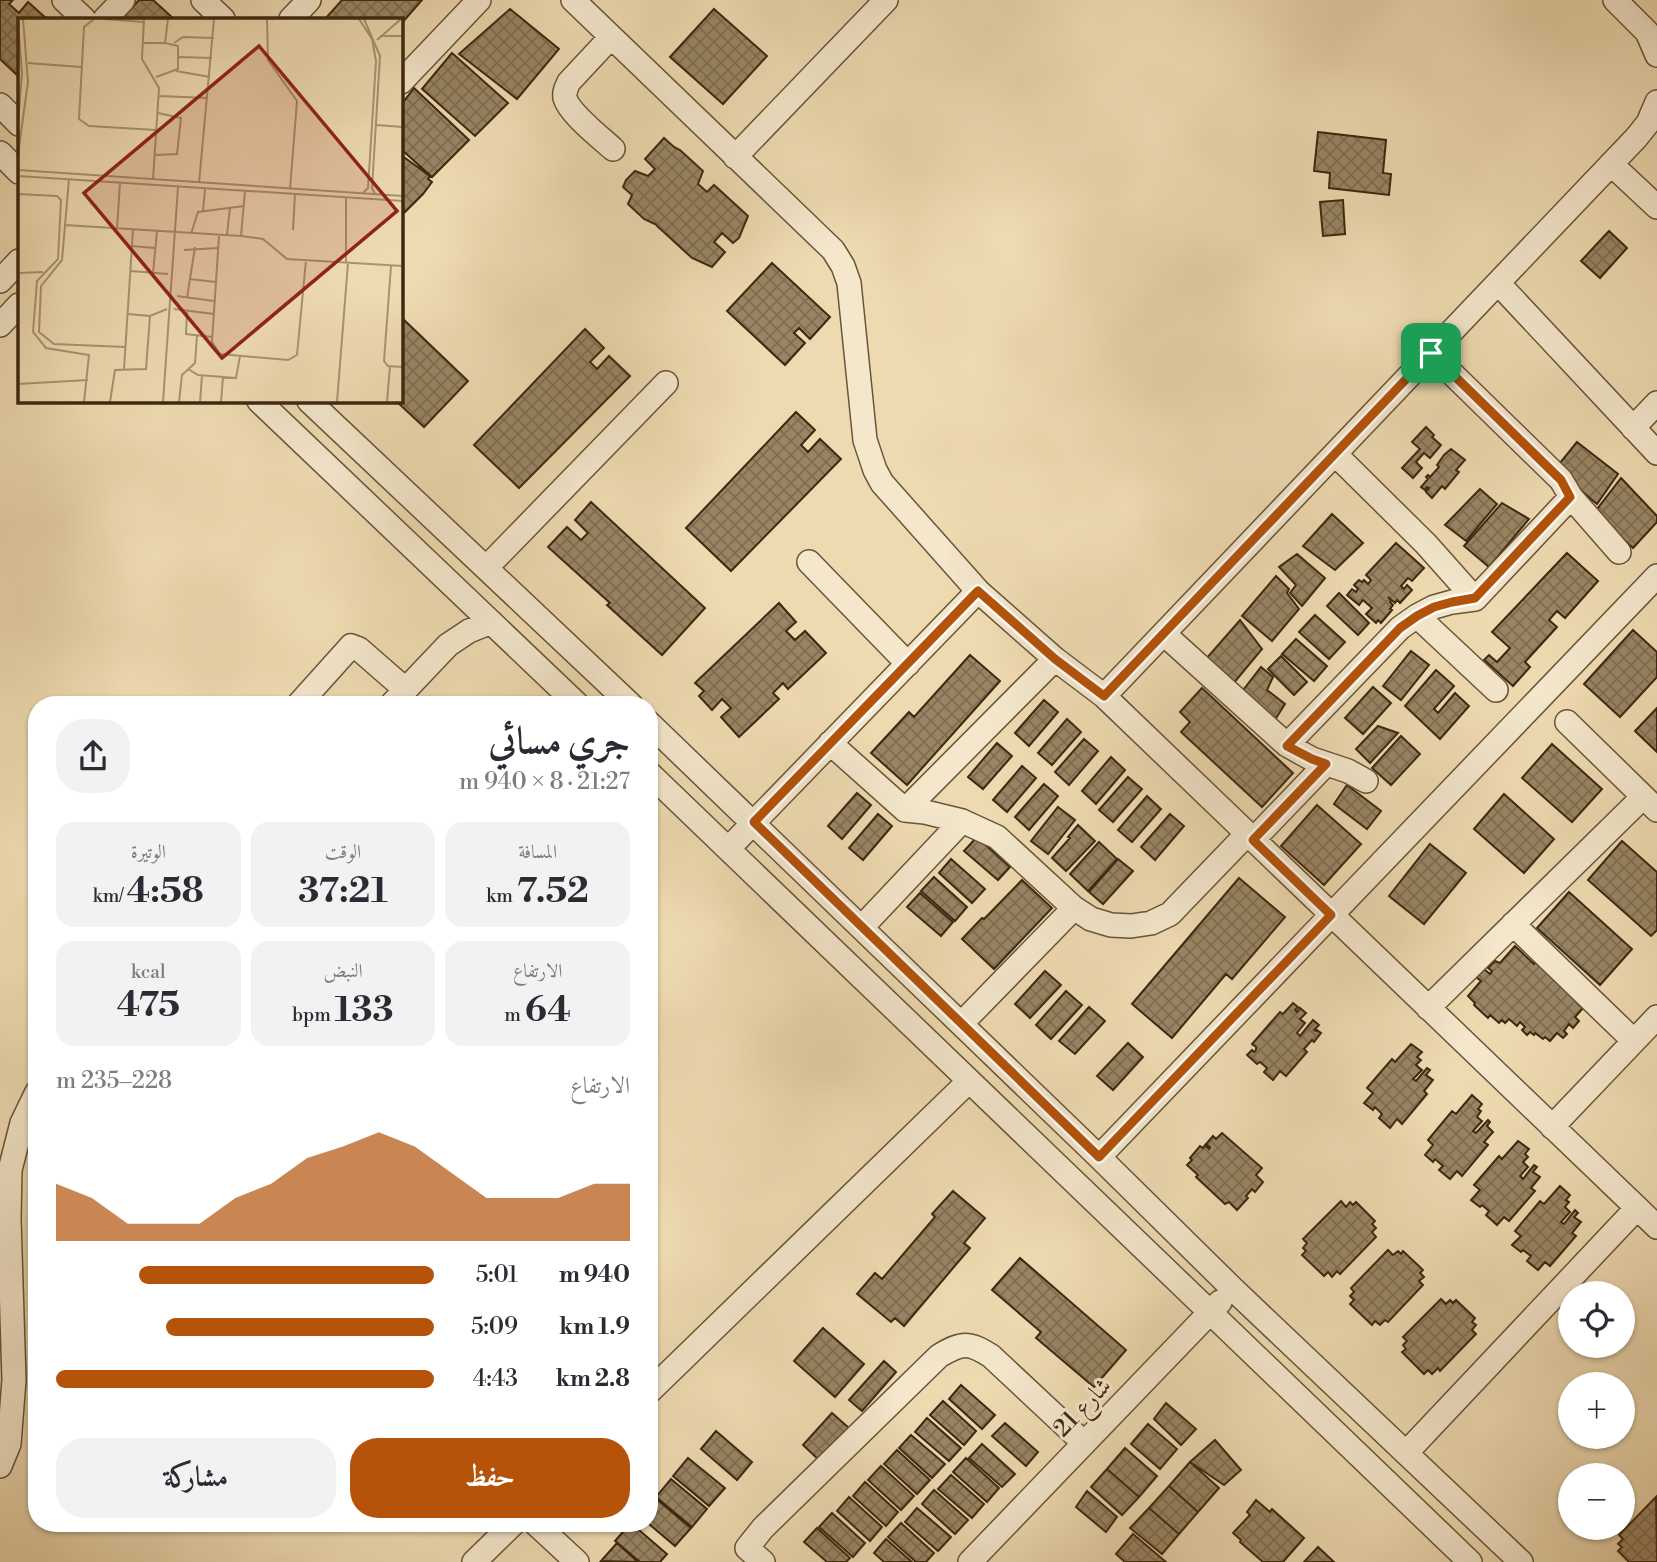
<!DOCTYPE html>
<html lang="ar">
<meta charset="utf-8">
<style>
:root{--surface:#fff;--page:#f2f2f3;--text:#2b2b33;--muted:#7c7c81;--accent:#b45309}
body{margin:0;font-family:"Libre Bodoni",Amiri,serif;background:var(--page);color:var(--text);direction:rtl;height:100vh;display:flex;flex-direction:column;font-size:26px;white-space:nowrap}
*{box-sizing:border-box;margin:0}
p{font-size:23px;color:var(--muted)}
.icon{flex:none;width:38px;height:38px;fill:none;stroke:currentColor;stroke-width:2;stroke-linecap:round;stroke-linejoin:round}
.map{position:relative;flex:1;overflow:hidden;direction:ltr}
.side{position:absolute;left:28px;top:696px;width:630px;height:836px;display:flex;flex-direction:column;background:var(--surface);border-radius:28px;box-shadow:0 2px 5px #0004;direction:rtl}
.side>*{flex:none}
.tools{position:absolute;left:1558px;top:1281px;display:grid;gap:14px}
.tools a{display:grid;place-items:center;width:77px;height:77px;border-radius:50%;background:var(--surface);box-shadow:0 2px 5px #0004;font-size:35px}
.pin{position:absolute;display:grid;place-items:center;width:60px;height:60px;color:#fff;margin:-30px;border-radius:14px;box-shadow:0 4px 10px #0006}
.round{display:grid;place-items:center;flex:none;width:74px;height:74px;border-radius:28px;background:var(--page)}
.headline{display:flex;align-items:center;justify-content:space-between;height:119px;padding:0 28px}
h1{font-size:38px;font-weight:700;line-height:52px}
.stats{display:grid;grid-template-columns:repeat(3,1fr);gap:10px;height:119px;padding:7px 28px}
.stats div{display:grid;align-content:center;border-radius:18px;background:var(--page);text-align:center}
.stats b{font-size:35px;font-weight:700}
.stats small{font-size:19px;font-weight:400}
.stats p{font-size:19px}
.chart{height:196px;padding:14px 28px}
.chart p{display:flex;justify-content:space-between}
.chart svg{width:100%;height:126px;margin-top:7px;fill:var(--accent);opacity:.7}
.primary-button{display:flex;gap:14px;margin-top:auto;padding:14px 28px}
.primary-button a{flex:1;height:80px;border-radius:28px;background:var(--accent);color:#fff;font-size:28px;font-weight:700;line-height:80px;text-align:center}
.primary-button a+a{background:var(--page);color:var(--text)}
ul{padding:0 28px;list-style:none;font-size:23px}
li{display:grid;grid-template-columns:112px 84px 1fr;align-items:center;height:52px}
li i{height:18px;border-radius:9px;background:var(--accent)}
.map>svg:first-child{display:block}
.building{fill:url(#building-cross-hatch);stroke:#3d2810;stroke-width:2}
.lines{fill:none;stroke-linecap:round;stroke-linejoin:round}
.minor-casing{stroke:#695438;stroke-width:26}
.minor{stroke:#f4e7cc;stroke-width:23}
.route-casing{stroke:#fff;stroke-width:14}
.route{stroke:#b45309;stroke-width:9}
.labels{text-anchor:middle;stroke-width:6;stroke-linejoin:round;paint-order:stroke}
.street-label{font-size:24px;fill:#3d2810;stroke:#f4e7cc}
.inset-road{fill:none;stroke:#a79371;stroke-width:2}
.view{fill:#8f2418;fill-opacity:0.15;stroke:#8f2418;stroke-width:3.5}
.inset-edge{fill:none;stroke:#3d2810;stroke-width:3.5}
</style>
<div class="map">
<svg width="1657" height="1562" viewBox="0 0 1657 1562">
<defs>
<pattern id="building-cross-hatch" width="8" height="8" patternUnits="userSpaceOnUse" patternTransform="scale(1.75)"><rect width="8" height="8" fill="#998564"/><path d="M0 0l8 8M0 8l8-8" fill="none" stroke="#7e6d51"/></pattern>
</defs>
<rect width="100%" height="100%" fill="#eedab1"/>
<filter id="stains"><feTurbulence type="fractalNoise" baseFrequency=".00286" numOctaves="4"/><feColorMatrix values="0 0 0 0 .2 0 0 0 0 .09 0 0 0 0 .02 0 0 0 .5 -.17"/></filter>
<radialGradient id="worn" r=".72"><stop offset=".6" stop-color="#630" stop-opacity="0"/><stop offset="1" stop-color="#630" stop-opacity=".3"/></radialGradient>
<path class="building" d="M0 0H13L9 4 19 13 28 2 47 19H19V77L0 59Z
M139 0H153L174 19H121Z
M342 0H422L401 24V19H325Z
M510 9 559 49 517 99 459 54Z
M714 9 767 56 723 104 670 57Z
M452 53 508 103 475 136 422 89Z
M414 88 469 140 432 177 401 149V105Z
M1318 132 1386 140 1383 173 1391 174 1389 195 1329 188 1330 173 1314 171Z
M664 138 674 147 680 150 703 171 698 184 707 192 714 185 748 216 739 238 733 243 722 233 714 242 725 252 712 267 692 258 656 225H657L644 219 628 204 632 195 623 187 626 180 635 171 648 176 655 169 645 159Z
M401 155 430 176 428 179 432 182 423 194 403 214 401 213Z
M1343 200 1345 234 1323 236 1320 202Z
M1609 231 1627 248 1600 278 1581 261Z
M772 263 830 317 810 339 799 328 794 333 805 343 785 365 727 311Z
M401 317 468 381 424 427 396 401H401Z
M585 329 604 348 590 362 597 369 609 356 630 376 519 488 474 445Z
M796 412 815 430 801 445 808 452 820 439 841 459 731 571 686 528Z
M1426 427 1434 435 1432 437 1441 445 1430 458 1424 453 1416 462 1422 468 1413 478 1402 468 1420 449 1412 442Z
M1577 442 1618 474 1597 504 1555 469Z
M1451 449 1465 460 1456 470 1459 472 1445 489 1442 486 1432 498 1426 492 1429 488 1427 487 1425 490 1421 487 1428 479 1426 477 1428 475 1430 477 1439 467 1437 465 1444 455Z
M1621 478 1657 516V522L1633 548 1594 513Z
M1480 489 1497 504 1466 541 1445 525Z
M591 502 705 608 662 655 607 605 610 603 548 547 567 527 581 540 588 533 575 520Z
M1502 503 1529 519 1489 567 1464 546Z
M1332 514 1363 543 1335 570 1303 546Z
M1396 543 1424 568 1412 581 1408 578 1401 586 1404 589 1407 585 1412 590 1400 603 1397 600 1395 603 1388 597 1391 600 1390 602 1393 605 1390 609 1392 610 1381 623 1378 620 1376 623 1366 614 1372 608 1363 600 1359 605 1347 595 1352 589 1356 592 1358 589 1354 585 1359 580 1362 582 1364 580 1368 584 1371 580 1366 575Z
M1567 553 1598 581 1565 618 1557 611 1549 620 1557 627 1525 662 1530 667 1513 686 1484 660 1489 655 1497 662 1510 648 1492 632Z
M1297 554 1325 578 1302 606 1290 593 1296 585 1279 567Z
M1276 576 1289 589 1287 593 1299 609 1272 641 1242 616Z
M1339 593 1369 623 1358 635 1327 606Z
M779 603 796 622 786 631 795 640 805 631 826 653 788 689 783 683 773 693 779 699 739 737 721 717 731 708 722 699 712 710 699 696 704 691 695 683Z
M1315 615 1345 642 1329 659 1299 632Z
M1240 620 1262 649 1233 684 1206 659Z
M1633 630 1657 652V677L1620 717 1584 684Z
M1296 639 1327 666 1314 681 1282 654Z
M1411 651 1429 665 1401 700 1383 686Z
M970 655 1000 681 907 785 871 753 909 712 914 717Z
M1281 656 1307 682 1294 695 1268 669Z
M1261 667 1273 677 1267 690 1285 704 1273 723 1240 694Z
M1436 670 1454 686 1434 709 1438 713 1455 693 1469 706 1440 739 1405 706Z
M1373 687 1391 703 1363 734 1345 718Z
M1202 688 1293 773 1262 807 1181 732 1190 722 1180 712Z
M1044 700 1058 712 1029 746 1015 733Z
M1657 708V752L1635 731Z
M1067 719 1081 732 1052 765 1038 753Z
M1378 726 1398 733 1370 763 1356 749Z
M1401 736 1420 754 1391 785 1372 768Z
M1084 739 1098 751 1069 785 1055 772Z
M997 743 1012 756 983 789 968 777Z
M1552 744 1602 789 1572 822 1522 778Z
M1111 757 1125 770 1096 804 1082 791Z
M1022 766 1036 778 1007 812 993 800Z
M1128 777 1142 789 1113 822 1099 810Z
M1044 784 1058 796 1029 830 1015 817Z
M1347 785 1381 811 1367 829 1334 804Z
M857 793 871 805 842 839 828 826Z
M1504 794 1554 839 1524 873 1474 829Z
M1147 796 1161 809 1132 842 1118 830Z
M1317 805 1361 844 1324 885 1281 846Z
M1058 807 1075 820 1048 854 1031 841Z
M878 814 892 826 863 860 849 848Z
M1170 814 1184 826 1155 860 1141 847Z
M1078 825 1095 841 1066 871 1052 858 1070 838 1068 837Z
M977 837 1010 867 998 880 964 851Z
M1622 841 1657 872V930L1651 936 1588 880Z
M1099 842 1117 859 1088 891 1070 874Z
M1430 844 1466 873 1424 924 1389 896Z
M951 859 985 889 972 903 939 873Z
M1118 859 1133 871 1103 904 1089 892Z
M934 877 967 907 955 921 921 891Z
M1239 878 1285 917 1232 979 1226 974 1172 1038 1132 1004Z
M1022 880 1052 908 994 969 962 939 982 918 984 919Z
M1569 892 1632 949 1600 985 1537 928Z
M920 893 953 922 941 936 907 907Z
M1515 946 1534 964 1539 958 1580 1002 1578 1004 1583 1008 1575 1017 1579 1021 1573 1028 1569 1024 1564 1031 1567 1034 1563 1038 1557 1033 1550 1041 1545 1037 1543 1039 1535 1033 1534 1035 1530 1032 1527 1035 1522 1030 1525 1027 1520 1022 1517 1026 1509 1019 1505 1023 1502 1020 1499 1023 1490 1015 1488 1018 1474 1005 1475 1003 1468 996 1481 981 1476 977 1484 969 1490 974 1492 971 1488 968 1495 961 1500 963Z
M1045 971 1061 985 1030 1018 1015 1004Z
M1066 991 1082 1005 1051 1039 1036 1025Z
M1293 1003 1298 1007 1295 1010 1297 1012 1300 1008 1306 1013 1300 1019 1305 1023 1297 1033 1300 1036 1313 1020 1319 1025 1314 1030 1316 1031 1317 1030 1321 1033 1314 1042 1312 1040 1304 1049 1307 1052 1286 1076 1280 1071 1273 1080 1264 1072 1267 1068 1260 1062 1257 1064 1247 1055 1252 1050 1254 1052 1256 1050V1047L1252 1044 1280 1012 1283 1014Z
M1089 1007 1105 1021 1075 1054 1059 1041Z
M1128 1043 1143 1057 1113 1090 1097 1076Z
M1411 1044 1422 1052 1417 1057 1421 1060 1416 1065 1422 1070 1413 1079 1416 1081 1427 1068 1430 1070 1426 1075 1433 1080 1424 1091 1427 1094 1402 1124 1397 1119 1390 1128 1379 1118 1382 1114 1375 1107 1373 1110 1364 1103 1373 1093 1367 1088 1392 1059 1395 1062Z
M1472 1095 1482 1104 1478 1109 1481 1111 1477 1117 1482 1121 1473 1131 1476 1133 1488 1120 1490 1122 1487 1126 1493 1132 1484 1142 1488 1145 1462 1176 1457 1171 1450 1179 1439 1170 1443 1166 1435 1159 1433 1162 1425 1155 1433 1145 1428 1140 1452 1111 1456 1114Z
M1222 1133 1262 1168 1256 1175 1263 1182 1255 1192 1252 1189 1246 1196 1248 1198 1237 1210 1229 1202 1225 1204 1196 1177 1198 1175 1187 1165 1192 1160 1190 1158 1200 1146 1203 1148 1205 1145 1209 1149 1210 1147 1206 1144 1213 1136 1216 1139Z
M1518 1141 1529 1149 1525 1154 1528 1157 1523 1162 1528 1167 1520 1176 1523 1179 1534 1165 1537 1167 1533 1172 1540 1177 1531 1188 1535 1191 1509 1221 1504 1217 1497 1225 1486 1215 1489 1211 1482 1205 1480 1207 1471 1200 1480 1190 1474 1185 1499 1156 1502 1159Z
M1560 1186 1570 1195 1566 1200 1569 1202 1565 1207 1570 1212 1561 1222 1564 1224 1575 1210 1578 1213 1574 1217 1581 1222 1572 1233 1576 1236 1550 1266 1545 1262 1538 1270 1527 1261 1531 1256 1523 1250 1521 1252 1512 1245 1521 1236 1515 1231 1540 1201 1544 1204Z
M953 1191 985 1218 964 1243 970 1248 904 1326 895 1318 891 1322 857 1294 875 1273 882 1279 935 1217 932 1214Z
M1341 1201 1346 1207 1350 1202 1353 1205 1356 1202 1375 1221 1372 1224 1376 1228 1372 1232 1376 1237 1340 1274 1337 1271 1332 1277 1328 1272 1324 1276 1302 1255 1306 1251 1303 1248 1307 1243 1303 1239Z
M1388 1250 1393 1255 1398 1251 1401 1254 1403 1251 1423 1270 1420 1273 1424 1277 1419 1281 1423 1285 1388 1322 1385 1320 1380 1325 1375 1321 1372 1325 1350 1304 1354 1300 1350 1296 1354 1292 1351 1288Z
M1020 1258 1126 1350 1094 1387 1036 1338 1041 1332 992 1290Z
M1441 1299 1446 1304 1450 1300 1453 1303 1456 1300 1475 1318 1472 1322 1476 1325 1472 1330 1476 1334 1440 1371 1438 1368 1432 1374 1428 1370 1424 1374 1402 1352 1406 1349 1403 1345 1407 1341 1403 1337Z
M823 1328 864 1364 835 1397 794 1361Z
M884 1361 896 1372 862 1411 849 1400Z
M961 1385 995 1415 982 1429 949 1399Z
M943 1401 976 1431 964 1445 930 1415Z
M1166 1403 1196 1429 1181 1445 1154 1419Z
M832 1413 849 1428 820 1461 803 1445Z
M927 1418 961 1448 949 1461 915 1432Z
M1005 1423 1038 1452 1026 1466 992 1436Z
M1148 1424 1177 1449 1160 1469 1131 1444Z
M716 1431 752 1462 737 1480 701 1449Z
M911 1435 945 1464 932 1478 899 1448Z
M1215 1440 1241 1470 1224 1485 1190 1462Z
M982 1444 1015 1474 1002 1487 969 1458Z
M1125 1448 1157 1476 1139 1497 1107 1469Z
M897 1450 930 1480 917 1494 884 1464Z
M688 1458 725 1488 709 1506 673 1476Z
M966 1458 999 1488 987 1502 953 1472Z
M1190 1462 1219 1488 1198 1512 1169 1486Z
M881 1466 914 1496 901 1510 868 1480Z
M1107 1469 1139 1497 1122 1515 1091 1487Z
M951 1475 984 1504 972 1518 938 1489Z
M671 1479 707 1509 692 1527 656 1497Z
M865 1482 898 1512 886 1526 853 1496Z
M1169 1486 1198 1512 1179 1534 1149 1508Z
M934 1490 968 1520 955 1534 922 1504Z
M1087 1491 1117 1517 1106 1532 1076 1507Z
M654 1497 691 1528 675 1546 649 1524V1503Z
M849 1497 882 1527 870 1541 837 1511Z
M1656 1497 1657 1562H1629L1618 1551 1622 1547 1618 1544 1623 1539 1619 1535Z
M1256 1500 1270 1512 1272 1509 1304 1538 1283 1562H1263L1240 1542 1241 1540 1233 1533 1250 1515 1247 1512Z
M917 1508 951 1537 938 1551 905 1522Z
M1149 1508 1179 1534 1162 1554 1130 1528Z
M832 1513 865 1543 853 1557 819 1527Z
M901 1523 934 1553 926 1562H916L888 1537Z
M630 1524H632L667 1554 660 1562H640L615 1541Z
M817 1528 850 1558 846 1562H827L804 1542Z
M1133 1534 1166 1562H1125L1116 1554Z
M886 1539 912 1562H884L874 1553Z
M617 1543 638 1562 601 1561Z
M1318 1547 1334 1562H1304Z"/>
<g class="lines">
<g class="minor-casing">
<path id="minor" d="M64 0 84 19
M203 0 223 19
M573 0 833 250 843 266 849 283 865 440 875 470 882 483 978 591 1055 659 1104 696 1657 1227
M1615 0 1647 32 1657 55
M105 19 123 0
M291 19 309 0
M611 37 569 82C566 88 564 92 565 98 569 113 601 138 613 149
M401 82 479 0
M0 105 19 124
M0 153 19 172
M735 157 886 0
M1611 164 1657 207
M0 281 19 261
M1498 283 1657 453
M0 325 19 305
M1431 353 1561 480 1571 497 1619 552
M259 401 578 705
M309 401 631 705
M1633 428 1657 403
M1335 454 1426 544 1475 599
M809 562 908 664
M486 568 666 383
M1417 616 1496 690
M1164 634 1287 745 1312 759 1348 771 1366 781
M1104 696 1636 138 1648 123 1657 102
M298 705 351 646 359 649 406 690
M391 705 448 645 469 631 491 622
M1567 722 1657 810
M649 723 1099 1157 1233 1289 1521 1562
M830 743 905 810 925 812 962 821 997 837 1074 908 1091 919 1111 925 1131 926 1151 923 1170 914 1247 834
M1287 745 1400 628 1417 616 1434 607 1452 602 1475 599 1571 497
M649 773 1470 1562
M905 810 1055 659
M1253 840 1326 764
M728 849 978 591
M1513 924 1634 1041
M862 927 962 821
M1428 1008 1643 797
M962 1023 1074 908
M1552 1127 1657 1017
M1099 1157 1657 576
M649 1392 969 1081
M1406 1453 1637 1208
M0 1466 9 1444 14 1380 9 1219 10 1170 22 1123 37 1092
M536 1524 577 1562
M474 1562 513 1524
M763 1562 747 1548 763 1528 939 1356C962 1342 969 1342 991 1356L1084 1443
M970 1562 1220 1302"/>
</g>
<use href="#minor" class="minor"/>
</g>
<g class="lines">
<g class="route-casing">
<path id="route" d="M1431 353 1561 480 1570 497 1475 598 1452 602 1434 607 1417 616 1400 628 1287 746 1312 759 1326 764 1253 840 1331 915 1099 1157 754 822 978 591 1055 659 1104 696Z"/>
</g>
<use href="#route" class="route"/>
</g>
<g class="labels">
<g class="street-label">
<text transform="translate(1082 1407) rotate(-46)" y="8">شارع 21</text>
</g>
</g>
<g transform="translate(18 18)">
<rect width="385" height="385" fill="#eedab1"/>
<path class="inset-road" d="M76 1 66 9 61 101 71 108 138 112M86 1 126 4M126 1 124 41 141 70 135 162M249 1 250 42 279 83 272 171M341 1 354 21 358 43 350 170 345 175M346 1 362 38 354 170 357 176M0 7 4 55 0 105M362 18H385M359 22 383 1M124 25H147L150 1M156 25 165 19 196 20M161 39 194 40M10 45 63 49M158 53 192 59M138 59 160 51V28L147 25M141 78 190 80M358 107 385 109M0 136 10 64 5 1M137 137 159 136 163 100 140 95M0 152 385 178M0 158 385 183M51 161 44 242 23 268 21 314 36 326 108 329M181 165 196 1M0 176 39 178 43 182 40 241 19 263 15 314 28 330 71 337 66 384M185 193 187 171M47 207 223 218 245 221 269 241 385 248M99 211 102 165M275 212 277 176M173 216 180 194 226 188M209 217 212 189M201 218 194 324 202 336 270 342 279 337 288 242M223 218 227 173M114 228 137 230M166 232 200 230M328 245V180M373 248 366 343 370 348 385 349M113 253 150 256M0 255 25 254M135 255 139 213M171 261 198 264M159 278 196 283M169 280 177 229M156 291 196 296M169 293 168 316 194 319M110 296 132 298 149 291M106 351 115 212M170 351 180 357 218 360 222 338M0 366 70 362M92 384 97 352 128 351 132 298M145 384 160 169M161 384 164 357 177 345 179 318M182 384 184 358M203 384 205 359M319 384 330 245M369 384 372 348"/>
<path class="view" d="M241 28 379 193 204 340 66 175Z"/>
<rect width="385" height="385" class="inset-edge"/>
</g>
<rect width="100%" height="100%" filter="url(#stains)"/>
<rect width="100%" height="100%" fill="url(#worn)"/>
</svg>
<div class="tools">
<a><svg class="icon" aria-label="locate" viewBox="0 0 24 24"><circle cx="12" cy="12" r="6"/><path d="M12 2v4M12 18v4M2 12h4M18 12h4"/></svg></a>
<a>+</a>
<a>−</a>
</div>
<div class="pin" style="left:1431px;top:353px;background:#1e9e55"><svg class="icon" aria-label="arrive" viewBox="0 0 24 24"><path d="M6 21V4h12l-3 4 3 4H6"/></svg></div>
<section class="side">
<div class="headline"><div><h1>جري مسائي</h1><p>21:27 · 8 × 940 m</p></div><a class="round"><svg class="icon" aria-label="share" viewBox="0 0 24 24"><path d="M12 15V3M7 8l5-5 5 5M5 13v7h14v-7"/></svg></a></div>
<div class="stats">
<div><p>المسافة</p><b>7.52<small> km</small></b></div>
<div><p>الوقت</p><b>37:21</b></div>
<div><p>الوتيرة</p><b>4:58<small> /km</small></b></div>
</div>
<div class="stats">
<div><p>الارتفاع</p><b>64<small> m</small></b></div>
<div><p>النبض</p><b>133<small> bpm</small></b></div>
<div><p>kcal</p><b>475</b></div>
</div>
<div class="chart"><p><span>الارتفاع</span>228–235 m</p>
<svg viewBox="0 0 160 44" preserveAspectRatio="none"><path d="M0 44V24L10 29L20 38L30 38L40 38L50 29L60 24L70 15L80 11L90 6L100 11L110 20L120 29L130 29L140 29L150 24L160 24V44z"/></svg>
</div>
<ul>
<li><b>940 m</b>5:01<i style="width:78%"></i></li>
<li><b>1.9 km</b>5:09<i style="width:71%"></i></li>
<li><b>2.8 km</b>4:43<i style="width:100%"></i></li>
</ul>
<div class="primary-button"><a>حفظ</a><a>مشاركة</a></div>
</section>
</div>
